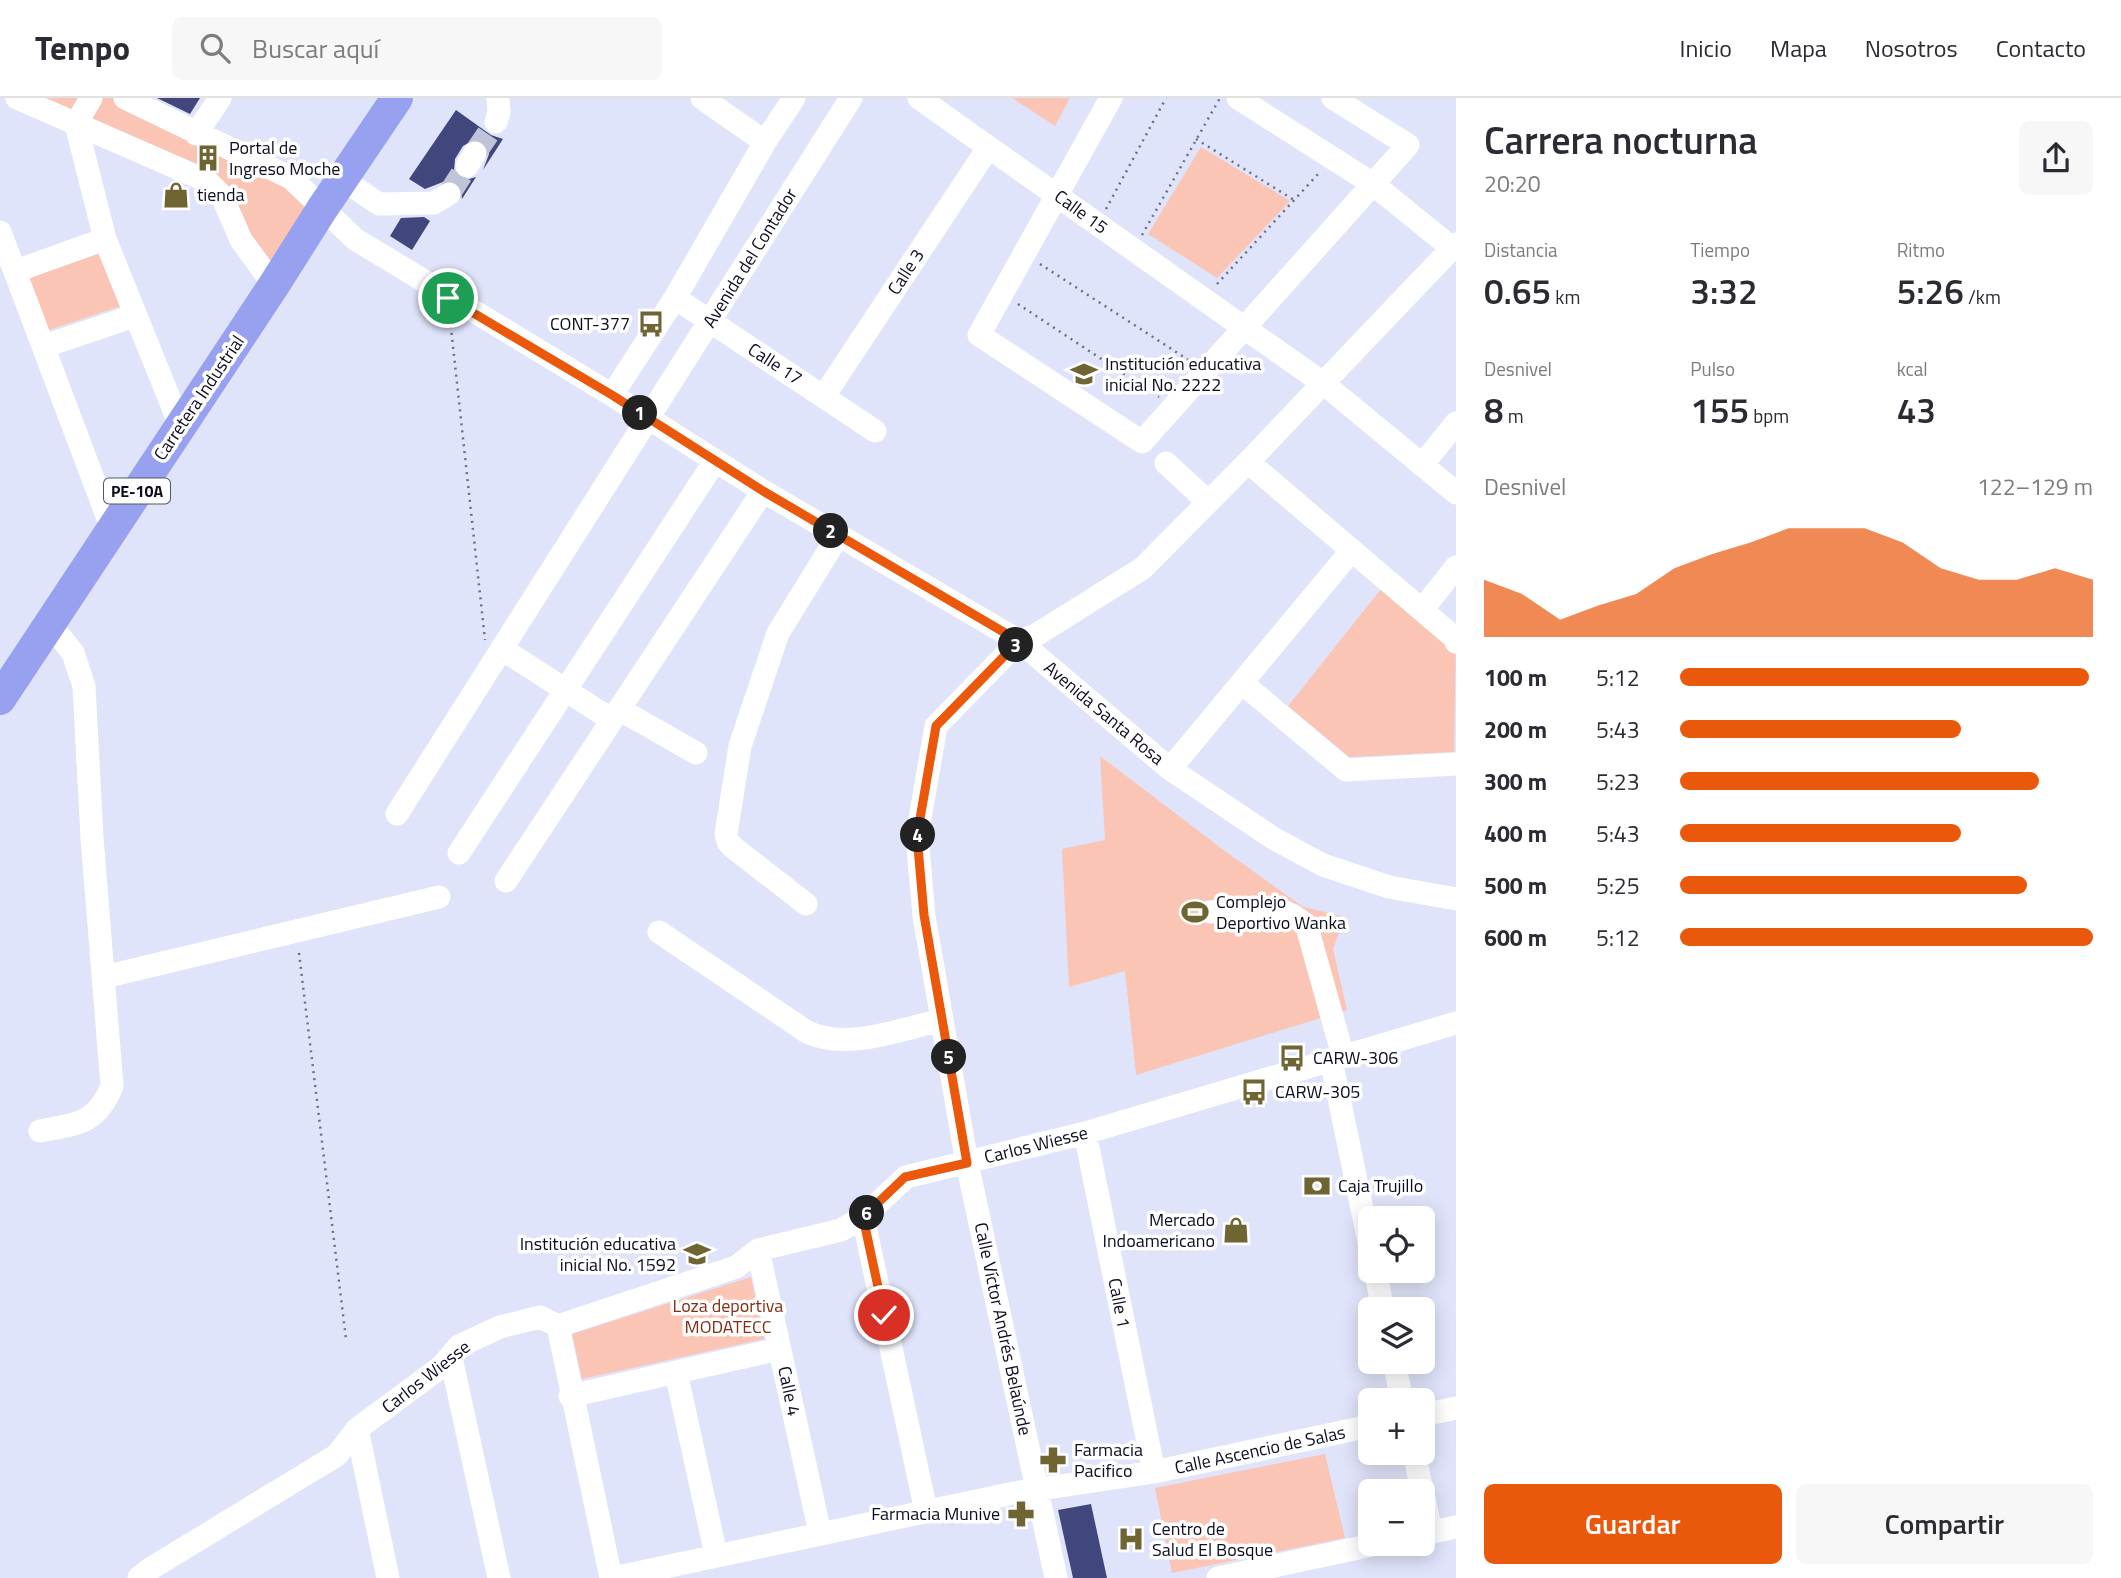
<!DOCTYPE html>
<html lang="es">
<meta charset="utf-8">
<style>
:root{--surface:#fff;--page:#f7f7f7;--text:#2b2b33;--muted:#7c7c81;--line:#e1e1e2;--accent:#ea580c}
body{margin:0;font-family:"Titillium Web",sans-serif;background:var(--page);color:var(--text);height:100vh;display:flex;flex-direction:column;font-size:26px;white-space:nowrap}
*{box-sizing:border-box;margin:0}
p{font-size:23px;color:var(--muted)}
.icon{flex:none;width:38px;height:38px;fill:none;stroke:currentColor;stroke-width:2;stroke-linecap:round;stroke-linejoin:round}
.map{position:relative;flex:1;overflow:hidden}
.details{display:flex;flex-direction:column;background:var(--surface);width:665px}
.details>*{flex:none}
.fabs{position:absolute;left:1358px;top:1108px;display:grid;gap:14px}
.fabs a{display:grid;place-items:center;width:77px;height:77px;border-radius:10px;background:var(--surface);box-shadow:0 4px 18px #0003;font-size:35px}
.pin{position:absolute;display:grid;place-items:center;width:60px;height:60px;color:#fff;margin:-30px;border:4px solid #fff;border-radius:50%;box-shadow:0 2px 7px #0007}
.km{position:absolute;width:35px;height:35px;margin:-18px;border-radius:50%;background:#222;color:#fff;font-size:19px;line-height:35px;text-align:center}
.round{display:grid;place-items:center;flex:none;width:74px;height:74px;border-radius:10px;background:var(--page)}
.overview{display:flex;align-items:center;justify-content:space-between;height:119px;padding:0 28px}
h1{font-size:38px;font-weight:600;line-height:52px}
.figures{display:grid;grid-template-columns:repeat(3,1fr);gap:10px;height:119px;padding:7px 28px}
.figures div{display:grid;align-content:center}
.figures b{font-size:35px;font-weight:600}
.figures small{font-size:19px;font-weight:400}
.figures p{font-size:19px}
.chart{height:196px;padding:14px 28px}
.chart p{display:flex;justify-content:space-between}
.chart svg{width:100%;height:126px;margin-top:7px;fill:var(--accent);opacity:.7}
.primary-button{display:flex;gap:14px;margin-top:auto;padding:14px 28px}
.primary-button a{flex:1;height:80px;border-radius:10px;background:var(--accent);color:#fff;font-size:28px;font-weight:600;line-height:80px;text-align:center}
.primary-button a+a{background:var(--page);color:var(--text)}
ul{padding:0 28px;list-style:none;font-size:23px}
li{display:grid;grid-template-columns:112px 84px 1fr;align-items:center;height:52px}
li i{height:18px;border-radius:9px;background:var(--accent)}
header{display:flex;align-items:center;gap:42px;box-sizing:border-box;height:98px;padding:0 35px;background:var(--surface);border-bottom:2px solid var(--line)}
header strong{font-size:33px}
nav{display:flex;gap:38px;margin-inline-start:auto;font-size:24px}
.search{width:490px;height:63px;background:var(--page);display:flex;align-items:center;gap:18px;box-sizing:border-box;padding:0 24px;border-radius:10px;color:var(--muted);font-size:26px}
main{display:flex;flex:1;min-height:0}
.map>svg:first-child{display:block}
.green{fill:#fbc5b5}
.building{fill:#41467d}
.lines{fill:none;stroke-linecap:round;stroke-linejoin:round}
.minor-tunnel{stroke:#c0c4d9;stroke-width:23;stroke-dasharray:23 11;stroke-linecap:butt}
.path{stroke:#6d6f83;stroke-width:2.5;stroke-dasharray:2 5;stroke-linecap:butt}
.minor{stroke:#fff;stroke-width:23}
.highway{stroke:#97a1f0;stroke-width:32}
.route-casing{stroke:#fff;stroke-width:14}
.route{stroke:#ea580c;stroke-width:9}
.labels{text-anchor:middle;stroke-width:7;stroke-linejoin:round;paint-order:stroke}
.shield{fill:#fff;stroke:#545662;stroke-width:2}
.shield-label{font-size:16px;font-weight:bold;fill:#0b0d1f}
.poi-label{font-size:18px;fill:#0b0d1f;stroke:#fff;text-anchor:start}
.street-label{font-size:18px;fill:#0b0d1f;stroke:#fff}
.park-label{font-size:18px;fill:#832e12;stroke:#fff}
</style>
<header>
<strong>Tempo</strong>
<div class="search"><svg class="icon" aria-label="search" viewBox="0 0 24 24"><circle cx="10" cy="10" r="6"/><path d="M15 15l6 6"/></svg>Buscar aquí</div>
<nav><a>Inicio</a><a>Mapa</a><a>Nosotros</a><a>Contacto</a></nav>
</header>
<main>
<div class="map">
<svg width="1456" height="1480" viewBox="0 0 1456 1480">
<rect width="100%" height="100%" fill="#e0e4fa"/>
<path class="green" d="M17 0H125L196 36 322 111 274 187 222 98Z
M1012 0H1070L1055 28Z
M1201 49 1290 103 1217 180 1148 136Z
M104 145 124 207 40 235 19 173Z
M1381 491 1456 541 1454 654 1349 659 1288 608Z
M1100 658 1221 750 1303 809 1345 819 1333 851 1347 912 1136 977 1125 873 1069 889 1062 751 1105 742Z
M751 1179 764 1241 582 1281 572 1236Z
M1325 1356 1345 1440 1172 1475 1155 1390Z"/>
<path class="building" d="M157 0H200L190 16Z
M456 12 491 37 503 41 483 72 489 56 487 48 475 41 463 48 455 61 454 74 466 82 476 79 462 101 461 89 455 84 448 82 425 91 409 81Z
M424 119 430 123 412 152 390 138 401 120Z
M1091 1406 1107 1480H1073L1058 1412Z"/>
<g class="lines">
<path class="minor-tunnel" d="M475 55 496 24
M449 96 467 68"/>
<path class="path" d="M1196 41 1294 102
M1106 111 1166 0
M1142 137 1220 0
M1040 166 1190 263
M1217 186 1319 75
M1018 206 1159 299
M450 221 485 542
M299 855 346 1241"/>
<path class="minor" d="M17 0 207 83 222 98 241 142 274 187
M91 0 76 26 105 141 180 327
M125 0 291 80 355 141 612 297 763 393 1019 543 1170 671 1273 740 1323 767 1389 789 1456 801
M702 0 765 44
M919 0 1243 229
M1111 0 979 237 1142 344 1408 47 1333 0
M1238 0 1373 86 1452 150
M496 24 499 14 498 0
M196 36 220 0
M467 68 475 55
M342 81 379 106 434 105 449 96
M0 134 112 431
M16 173 105 141
M675 200 875 333
M1243 229 1323 285 1456 395
M45 248 134 218
M612 297 675 200 765 44 794 0
M824 298 988 50
M1248 364 1456 541V544
M1166 365 1208 404
M1422 367 1456 325
M1422 512 1456 469
M502 551 612 622
M1242 585 1346 672 1456 666
M619 611 696 655
M1170 671 1352 452
M397 716 851 0
M459 755 715 363
M506 783 763 393
M806 806 734 750 728 744 726 736 740 648 778 535 838 438
M1210 814C1241 810 1283 801 1307 829L1343 958
M659 834 807 934C848 953 900 931 942 922
M104 879 439 799
M1331 962 1370 1149
M40 1033C77 1026 97 1026 112 988L92 740 84 588 73 555 50 526
M1085 1035 1154 1374
M863 1119 926 1413
M758 1152 820 1435
M1375 1172 1383 1211
M558 1228 611 1480
M451 1260 499 1480
M1394 1264 1402 1302
M676 1274 716 1457
M570 1298 779 1251
M1423 1317 1456 1310
M357 1331 388 1480
M1414 1354 1422 1393
M1423 1395 1431 1434
M1423 1436 1456 1429
M139 1480 150 1471 337 1357 357 1331 441 1269 459 1248 500 1229 540 1219 558 1228 736 1169 758 1152 841 1132 863 1119 906 1079 1085 1035 1456 925
M613 1480 1014 1395 1154 1374 1370 1328
M1056 1480 967 1065 924 818 917 738 936 628 1019 543 1036 537 1143 470 1248 364 1456 146
M1218 1480 1377 1446"/>
<path class="highway" d="M0 601 274 187 322 111 397 0"/>
</g>
<g class="lines">
<g class="route-casing">
<path id="route" d="M448 200 612 297 763 393 1019 543 936 628 917 738 924 817 967 1065 905 1079 863 1119 884 1217"/>
</g>
<use href="#route" class="route"/>
</g>
<defs>
<g id="building-bare" transform="scale(2.1)"><path d="M-4-6H4V6H1V3H-1V6H-4ZM-2.5-4.3h1.7v1.8h-1.7ZM.8-4.3h1.7v1.8H.8ZM-2.5-1h1.7V.8h-1.7ZM.8-1h1.7V.8H.8Z" fill="#6f6532" stroke="#fff" stroke-width="2.5" paint-order="stroke"/></g>
<g id="shop-bare" transform="scale(2.1)"><path d="M-5-2.5h2.3a2.7 3.5 0 0 1 5.4 0H5L5.5 6h-11ZM-1.5-2.5h3a1.5 2.3 0 0 0-3 0Z" fill="#6f6532" stroke="#fff" stroke-width="2.5" paint-order="stroke"/></g>
<g id="bus-bare" transform="scale(2.1)"><path d="M-5-6H5V4H4V6H2V4H-2V6H-4V4H-5ZM-3.5-4V0h7V-4ZM-3.5 1.2v1.5H-2V1.2ZM2 1.2v1.5H3.5V1.2Z" fill="#6f6532" stroke="#fff" stroke-width="2.5" paint-order="stroke"/></g>
<g id="school-bare" transform="scale(2.1)"><path d="M0-5L7-2L0 1L-7-2ZM-4 1L0 2.5L4 1V4Q0 6-4 4Z" fill="#6f6532" stroke="#fff" stroke-width="2.5" paint-order="stroke"/></g>
<g id="stadium-bare" transform="scale(2.1)"><path d="M0-5a6.5 5 0 1 0 0 10a6.5 5 0 1 0 0-10ZM-3.5-1.8h7v3.6h-7Z" fill="#6f6532" stroke="#fff" stroke-width="2.5" paint-order="stroke"/></g>
<g id="bank-bare" transform="scale(2.1)"><path d="M-6-4H6V4H-6ZM0-2.3a2.3 2.3 0 1 0 0 4.6a2.3 2.3 0 1 0 0-4.6Z" fill="#6f6532" stroke="#fff" stroke-width="2.5" paint-order="stroke"/></g>
<g id="pharmacy-bare" transform="scale(2.1)"><path d="M-2-6h4v4h4v4h-4v4h-4v-4h-4v-4h4Z" fill="#6f6532" stroke="#fff" stroke-width="2.5" paint-order="stroke"/></g>
<g id="hospital-bare" transform="scale(2.1)"><path d="M-5-5h3v3.5h4V-5h3V5h-3V1.5h-4V5h-3Z" fill="#6f6532" stroke="#fff" stroke-width="2.5" paint-order="stroke"/></g>
</defs>
<g fill-rule="evenodd">
<use href="#building-bare" x="208" y="60"/>
<use href="#shop-bare" x="176" y="97"/>
<use href="#bus-bare" x="651" y="226"/>
<use href="#school-bare" x="1084" y="276"/>
<use href="#stadium-bare" x="1195" y="814"/>
<use href="#bus-bare" x="1292" y="960"/>
<use href="#bus-bare" x="1254" y="994"/>
<use href="#bank-bare" x="1317" y="1088"/>
<use href="#shop-bare" x="1236" y="1132"/>
<use href="#school-bare" x="697" y="1156"/>
<use href="#pharmacy-bare" x="1053" y="1362"/>
<use href="#pharmacy-bare" x="1021" y="1416"/>
<use href="#hospital-bare" x="1131" y="1441"/>
</g>
<g class="labels">
<rect class="shield" x="104" y="380.5" width="66" height="25" rx="5"/>
<g class="shield-label">
<text x="137" y="399">PE-10A</text>
</g>
<g class="poi-label">
<text x="229" y="56">Portal de<tspan x="229" dy="21">Ingreso Moche</tspan></text>
<text x="197" y="103">tienda</text>
<text x="630" y="232" text-anchor="end">CONT-377</text>
<text x="1105" y="272">Institución educativa<tspan x="1105" dy="21">inicial No. 2222</tspan></text>
<text x="1216" y="810">Complejo<tspan x="1216" dy="21">Deportivo Wanka</tspan></text>
<text x="1313" y="966">CARW-306</text>
<text x="1275" y="1000">CARW-305</text>
<text x="1338" y="1094">Caja Trujillo</text>
<text x="1215" y="1128" text-anchor="end">Mercado<tspan x="1215" dy="21">Indoamericano</tspan></text>
<text x="676" y="1152" text-anchor="end">Institución educativa<tspan x="676" dy="21">inicial No. 1592</tspan></text>
<text x="1074" y="1358">Farmacia<tspan x="1074" dy="21">Pacifico</tspan></text>
<text x="1000" y="1422" text-anchor="end">Farmacia Munive</text>
<text x="1152" y="1437">Centro de<tspan x="1152" dy="21">Salud El Bosque</tspan></text>
</g>
<g class="street-label">
<text transform="translate(1081 114) rotate(36)" y="6">Calle 15</text>
<text transform="translate(750 160) rotate(-58)" y="6">Avenida del Contador</text>
<text transform="translate(906 174) rotate(-57)" y="6">Calle 3</text>
<text transform="translate(775 266) rotate(33)" y="6">Calle 17</text>
<text transform="translate(199 300) rotate(-56)" y="6">Carretera Industrial</text>
<text transform="translate(1104 615) rotate(40)" y="6">Avenida Santa Rosa</text>
<text transform="translate(1036 1047) rotate(-14)" y="6">Carlos Wiesse</text>
<text transform="translate(1119 1205) rotate(79)" y="6">Calle 1</text>
<text transform="translate(1003 1231) rotate(78)" y="6">Calle Víctor Andrés Belaúnde</text>
<text transform="translate(426 1279) rotate(-38)" y="6">Carlos Wiesse</text>
<text transform="translate(789 1293) rotate(78)" y="6">Calle 4</text>
<text transform="translate(1260 1352) rotate(-12)" y="6">Calle Ascencio de Salas</text>
</g>
<g class="park-label">
<text x="728" y="1214">Loza deportiva<tspan x="728" dy="21">MODATECC</tspan></text>
</g>
</g>
</svg>
<div class="fabs">
<a><svg class="icon" aria-label="locate" viewBox="0 0 24 24"><circle cx="12" cy="12" r="6"/><path d="M12 2v4M12 18v4M2 12h4M18 12h4"/></svg></a>
<a><svg class="icon" aria-label="layers" viewBox="0 0 24 24"><path d="M12 4l9 5-9 5-9-5zM3 14l9 5 9-5"/></svg></a>
<a>+</a>
<a>−</a>
</div>
<div class="pin" style="left:448px;top:200px;background:#1e9e55"><svg class="icon" aria-label="arrive" viewBox="0 0 24 24"><path d="M6 21V4h12l-3 4 3 4H6"/></svg></div>
<div class="pin" style="left:884px;top:1217px;background:#d93025"><svg class="icon" aria-label="check" viewBox="0 0 24 24"><path d="M5 12l5 5 9-10"/></svg></div>
<b class="km" style="left:640px;top:315px">1</b>
<b class="km" style="left:831px;top:433px">2</b>
<b class="km" style="left:1016px;top:547px">3</b>
<b class="km" style="left:918px;top:737px">4</b>
<b class="km" style="left:949px;top:959px">5</b>
<b class="km" style="left:867px;top:1115px">6</b>
</div>
<section class="details">
<div class="overview"><div><h1>Carrera nocturna</h1><p>20:20</p></div><a class="round"><svg class="icon" aria-label="share" viewBox="0 0 24 24"><path d="M12 15V3M7 8l5-5 5 5M5 13v7h14v-7"/></svg></a></div>
<div class="figures">
<div><p>Distancia</p><b>0.65<small> km</small></b></div>
<div><p>Tiempo</p><b>3:32</b></div>
<div><p>Ritmo</p><b>5:26<small> /km</small></b></div>
</div>
<div class="figures">
<div><p>Desnivel</p><b>8<small> m</small></b></div>
<div><p>Pulso</p><b>155<small> bpm</small></b></div>
<div><p>kcal</p><b>43</b></div>
</div>
<div class="chart"><p><span>Desnivel</span>122–129 m</p>
<svg viewBox="0 0 160 44" preserveAspectRatio="none"><path d="M0 44V24L10 29L20 38L30 33L40 29L50 20L60 15L70 11L80 6L90 6L100 6L110 11L120 20L130 24L140 24L150 20L160 24V44z"/></svg>
</div>
<ul>
<li><b>100 m</b>5:12<i style="width:99%"></i></li>
<li><b>200 m</b>5:43<i style="width:68%"></i></li>
<li><b>300 m</b>5:23<i style="width:87%"></i></li>
<li><b>400 m</b>5:43<i style="width:68%"></i></li>
<li><b>500 m</b>5:25<i style="width:84%"></i></li>
<li><b>600 m</b>5:12<i style="width:100%"></i></li>
</ul>
<div class="primary-button"><a>Guardar</a><a>Compartir</a></div>
</section>
</main>
